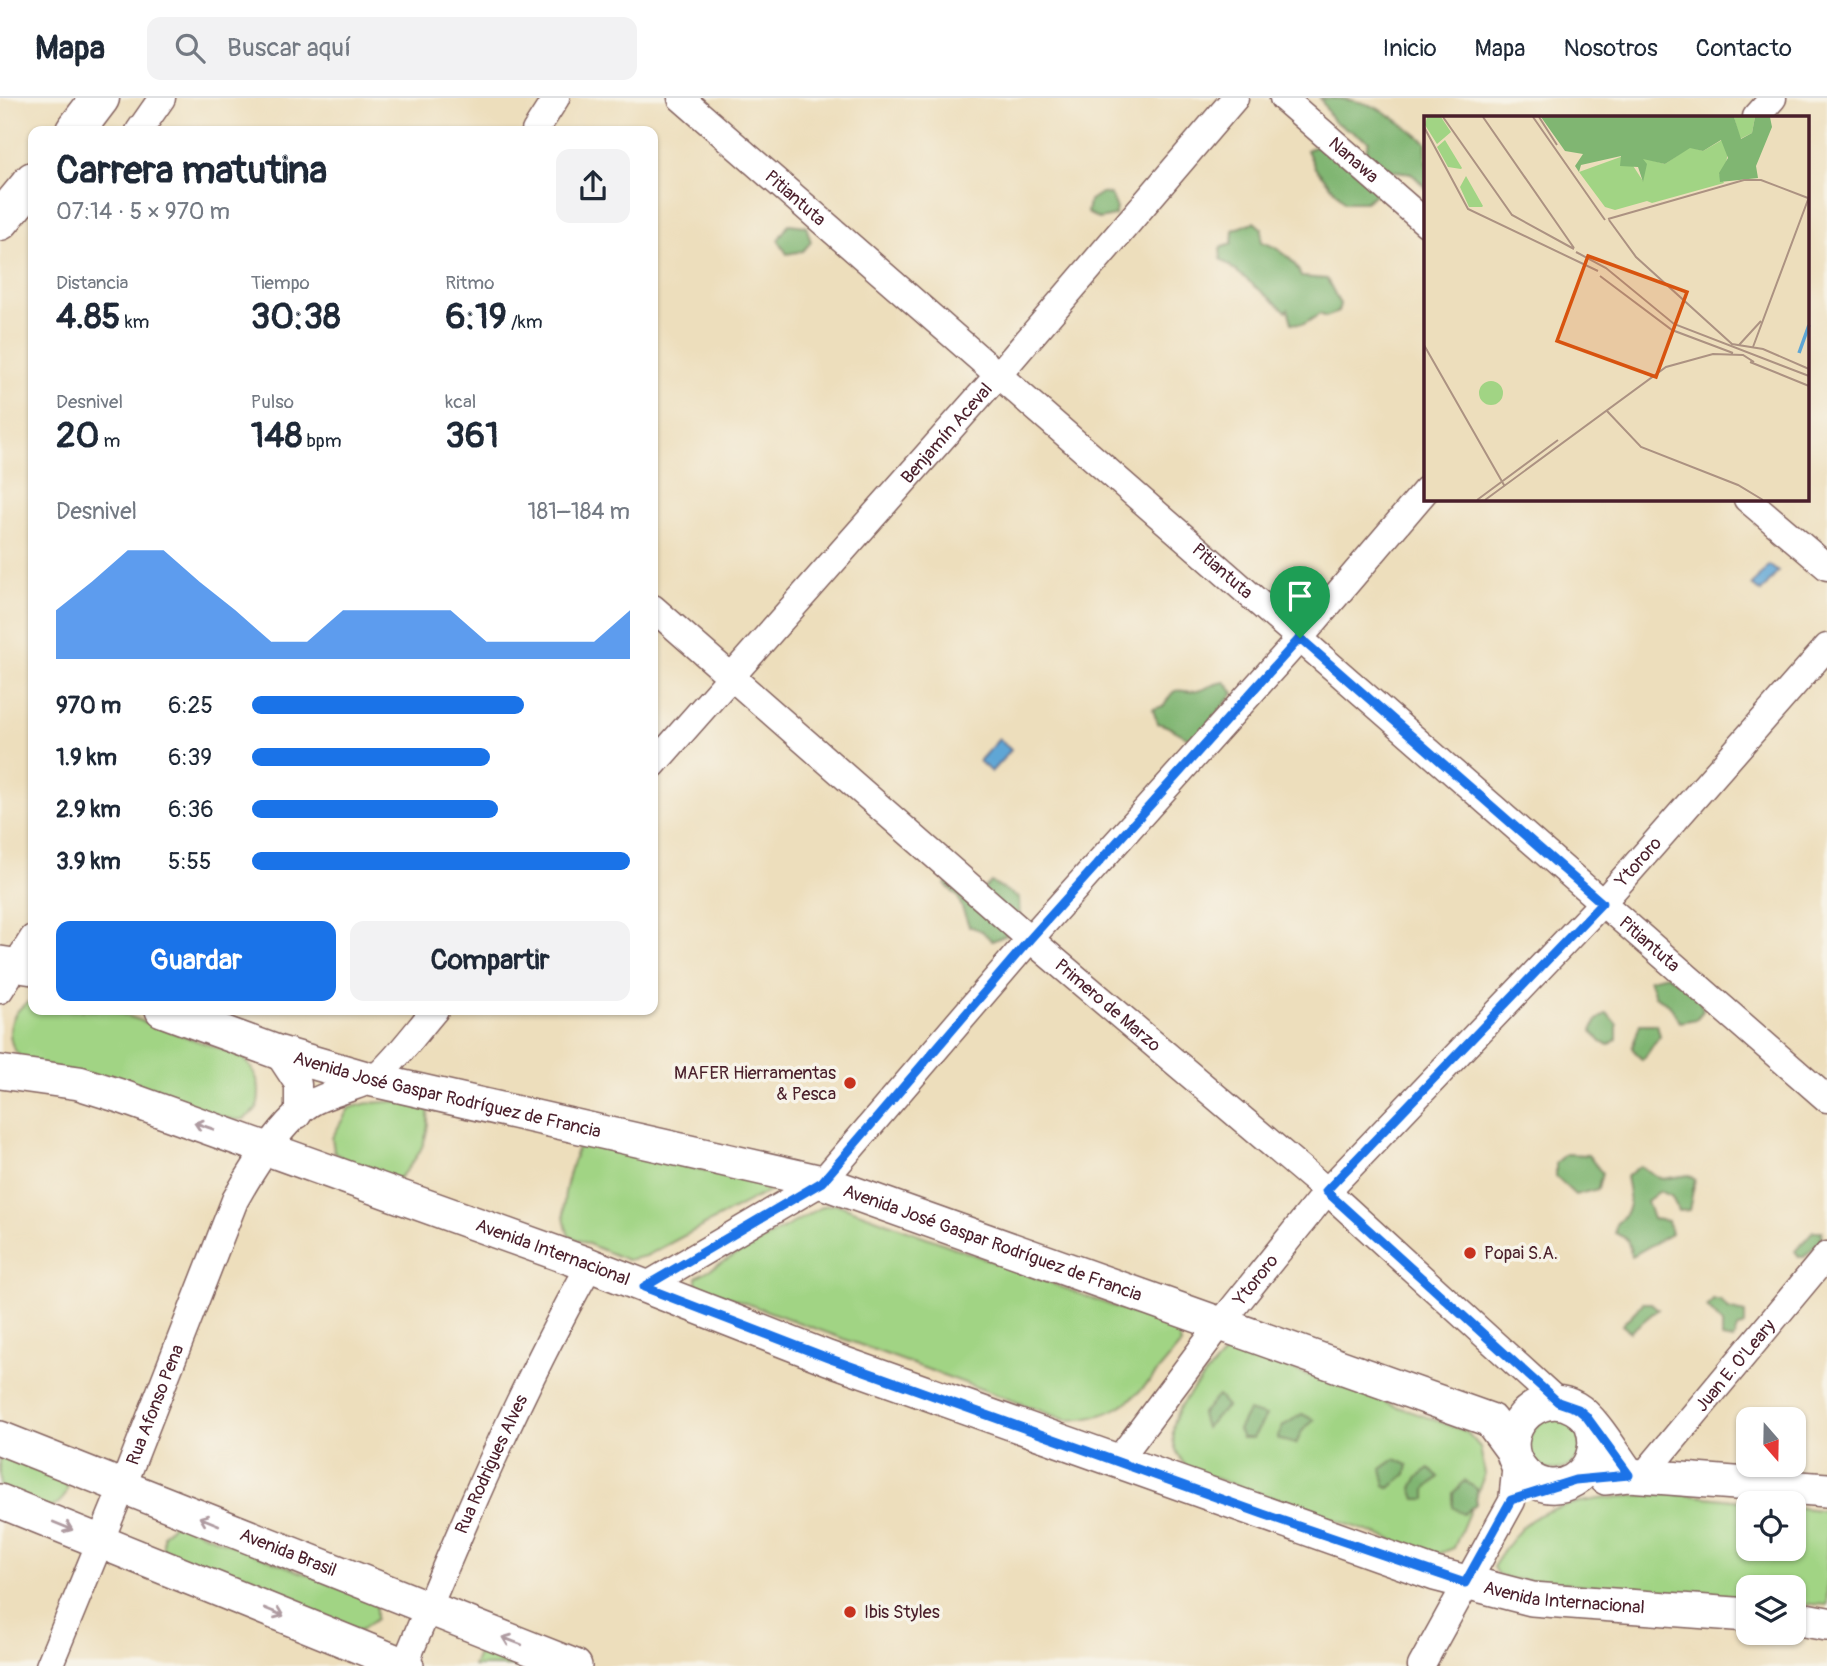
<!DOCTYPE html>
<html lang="es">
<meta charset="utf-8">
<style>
:root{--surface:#fff;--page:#f2f2f3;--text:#1f2937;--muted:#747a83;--line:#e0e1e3;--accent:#1a73e8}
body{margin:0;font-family:Pangolin,sans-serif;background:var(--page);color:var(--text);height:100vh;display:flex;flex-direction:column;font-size:26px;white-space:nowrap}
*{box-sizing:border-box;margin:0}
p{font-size:23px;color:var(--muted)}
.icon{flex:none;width:38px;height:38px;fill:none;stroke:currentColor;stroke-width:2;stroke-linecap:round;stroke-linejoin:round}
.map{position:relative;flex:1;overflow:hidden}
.sheet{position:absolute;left:28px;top:28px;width:630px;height:889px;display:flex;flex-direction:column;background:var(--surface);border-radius:14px;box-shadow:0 2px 5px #0004}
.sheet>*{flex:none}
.needle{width:46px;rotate:160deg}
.buttons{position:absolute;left:1736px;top:1309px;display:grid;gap:14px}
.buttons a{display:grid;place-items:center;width:70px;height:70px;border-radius:14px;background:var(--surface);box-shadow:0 2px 5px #0004;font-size:35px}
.pin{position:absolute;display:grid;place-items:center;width:60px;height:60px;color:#fff;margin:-72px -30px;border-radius:50% 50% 50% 0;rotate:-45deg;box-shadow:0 0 7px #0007}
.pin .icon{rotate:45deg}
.round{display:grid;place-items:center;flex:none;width:74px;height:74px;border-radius:14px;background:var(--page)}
.overview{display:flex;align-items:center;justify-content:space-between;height:119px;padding:0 28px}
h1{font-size:38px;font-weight:700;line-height:52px}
.stats{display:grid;grid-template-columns:repeat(3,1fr);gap:10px;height:119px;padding:7px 28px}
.stats div{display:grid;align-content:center}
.stats b{font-size:35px;font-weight:700}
.stats small{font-size:19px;font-weight:400}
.stats p{font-size:19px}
.chart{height:196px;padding:14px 28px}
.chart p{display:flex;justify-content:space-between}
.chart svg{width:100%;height:126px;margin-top:7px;fill:var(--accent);opacity:.7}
.button{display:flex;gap:14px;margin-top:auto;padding:14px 28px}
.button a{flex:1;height:80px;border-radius:14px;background:var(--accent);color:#fff;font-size:28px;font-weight:700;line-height:80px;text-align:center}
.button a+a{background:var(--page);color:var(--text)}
ul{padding:0 28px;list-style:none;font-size:23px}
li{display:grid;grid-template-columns:112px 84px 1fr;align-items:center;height:52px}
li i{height:18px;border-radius:9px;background:var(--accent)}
header{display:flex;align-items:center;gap:42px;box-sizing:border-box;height:98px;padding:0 35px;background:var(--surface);border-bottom:2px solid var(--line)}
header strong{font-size:33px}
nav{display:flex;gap:38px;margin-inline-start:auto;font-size:24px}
.search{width:490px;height:63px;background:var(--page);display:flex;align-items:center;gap:18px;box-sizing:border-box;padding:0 24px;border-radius:14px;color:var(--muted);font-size:26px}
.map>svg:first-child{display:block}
.green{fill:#a1d484;stroke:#767a58;stroke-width:2}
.forest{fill:#80b672;stroke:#656a4e;stroke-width:2}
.water{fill:#5ea6d5;stroke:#546280;stroke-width:2}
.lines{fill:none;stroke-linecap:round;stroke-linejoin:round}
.minor-casing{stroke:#83625e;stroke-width:29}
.major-casing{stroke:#83625e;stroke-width:36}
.highway-casing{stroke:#83625e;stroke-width:41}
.minor{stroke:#fff;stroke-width:26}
.major{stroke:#fff;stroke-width:33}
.highway{stroke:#fff;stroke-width:38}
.oneway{stroke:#ae9aa0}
.route-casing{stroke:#fff;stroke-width:14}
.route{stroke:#1a73e8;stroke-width:9}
.poi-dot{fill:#c8321e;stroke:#f7f3e8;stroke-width:2.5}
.labels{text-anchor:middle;stroke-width:7;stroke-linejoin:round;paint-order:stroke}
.street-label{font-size:18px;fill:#4a1f2b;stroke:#f7f3e8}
.poi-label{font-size:18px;fill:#4a1f2b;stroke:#f7f3e8;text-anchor:start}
.inset-river{fill:none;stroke:#5ea6d5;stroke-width:3.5}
.inset-road{fill:none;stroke:#ac9282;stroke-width:2}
.view{fill:#d8530f;fill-opacity:0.15;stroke:#d8530f;stroke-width:3.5}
.inset-edge{fill:none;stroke:#4a1f2b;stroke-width:3.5}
</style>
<header>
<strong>Mapa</strong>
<div class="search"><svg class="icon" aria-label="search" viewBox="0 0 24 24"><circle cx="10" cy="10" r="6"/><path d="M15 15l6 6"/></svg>Buscar aquí</div>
<nav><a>Inicio</a><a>Mapa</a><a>Nosotros</a><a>Contacto</a></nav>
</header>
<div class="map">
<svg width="1827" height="1568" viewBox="0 0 1827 1568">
<rect width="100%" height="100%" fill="#f7f3e8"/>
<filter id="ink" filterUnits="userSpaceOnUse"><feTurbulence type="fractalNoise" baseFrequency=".0143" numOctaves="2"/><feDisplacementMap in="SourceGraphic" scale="14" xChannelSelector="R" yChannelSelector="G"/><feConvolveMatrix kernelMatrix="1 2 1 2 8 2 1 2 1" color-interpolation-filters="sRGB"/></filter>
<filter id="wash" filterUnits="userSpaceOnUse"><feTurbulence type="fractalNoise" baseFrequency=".00686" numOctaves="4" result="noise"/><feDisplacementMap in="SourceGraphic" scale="28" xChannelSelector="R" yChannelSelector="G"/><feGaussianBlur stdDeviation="1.57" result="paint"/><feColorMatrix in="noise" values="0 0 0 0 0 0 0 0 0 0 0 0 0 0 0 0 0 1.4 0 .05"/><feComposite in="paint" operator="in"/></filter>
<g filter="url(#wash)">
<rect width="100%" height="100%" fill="#eddebc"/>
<path class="green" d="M33 902V912H111L243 959C258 977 262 988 257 1011L244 1021 234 1022 22 960C2 944 8 911 33 902Z
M402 1003 428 1010C430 1041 420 1059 398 1081L342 1060 334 1053 332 1040 349 1010 368 1005Z
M585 1046 767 1086 771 1092 646 1158 627 1162 569 1138C557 1107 568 1081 577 1051Z
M837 1106 1177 1232 1181 1246C1145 1288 1125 1322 1066 1322L696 1187V1179L824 1108Z
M1238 1252 1466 1333 1480 1349 1485 1376 1454 1450 1436 1457 1188 1371C1148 1325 1196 1290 1226 1254Z
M1529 1346a26 26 0 1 1 52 0a26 26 0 1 1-52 0Z
M0 1347 66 1381C71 1396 61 1404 50 1411L0 1393Z
M1678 1396 1760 1405H1748V1451H1794V1409L1827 1413V1507L1794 1505V1489H1748V1501L1510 1481 1497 1476 1493 1469C1503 1454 1513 1437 1526 1426 1556 1399 1639 1397 1678 1396Z
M175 1424 376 1504V1521L359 1533 163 1452V1437Z
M487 1547 556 1568H473L479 1553Z"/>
<path class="forest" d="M1320 0C1373 0 1385 13 1426 44V90L1411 75 1379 71 1382 91 1365 104H1345L1315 70 1307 52 1326 43 1363 61 1369 43 1333 23Z
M1101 95 1111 97 1116 108 1115 118 1099 121 1087 115 1089 103Z
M1254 124 1262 131 1261 144C1277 148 1296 162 1301 179L1327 181 1340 206 1338 214 1326 219 1320 216 1304 226 1292 225 1288 211 1286 213 1221 161 1220 150 1232 146 1233 132Z
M789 126 806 128 811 144 803 153 787 156 778 142Z
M1225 584 1234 595 1194 642C1179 637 1172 628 1157 625L1153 611 1164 608C1177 583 1177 596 1197 593 1207 591 1213 585 1225 584Z
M957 775 982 793 991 784 1019 800 1020 824 1007 837 992 843 982 833 969 828 958 799 945 786Z
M1667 877 1699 897 1703 913 1696 921 1680 924 1669 906 1655 898 1649 881Z
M1607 915 1617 927V941L1609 947 1601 944 1592 933 1597 922Z
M1640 926H1657L1660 938C1652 946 1650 955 1642 962L1632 950Z
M1566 1056 1588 1057 1602 1075 1598 1091 1575 1097 1556 1079V1065Z
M1640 1068 1662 1081 1689 1077 1695 1082 1689 1112 1679 1113 1671 1098 1660 1093 1647 1103 1653 1121 1668 1123 1671 1136 1632 1158 1627 1141 1615 1135 1616 1126C1634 1111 1630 1100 1626 1079Z
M1813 1133H1822L1821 1142 1804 1159H1799L1795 1153Z
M1713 1202H1720L1728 1211 1745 1215V1227L1737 1231 1733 1242 1722 1240V1225L1707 1209Z
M1643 1205H1651L1658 1211 1630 1234 1622 1227Z
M1218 1298 1227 1308 1205 1330 1201 1316Z
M1248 1313 1266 1318 1253 1340H1242L1238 1332Z
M1302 1316 1314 1322 1302 1333 1296 1346 1277 1341 1283 1328Z
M1395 1361 1408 1367 1406 1376 1390 1390 1385 1387 1381 1371Z
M1430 1371 1439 1379 1426 1391V1401H1416L1412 1390 1417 1380Z
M1465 1383 1477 1391 1476 1406 1463 1416 1453 1409V1395Z"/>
<path class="water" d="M1769 467 1778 474 1761 494 1752 487Z
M999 641 1011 652 991 674 979 663Z"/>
</g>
<g filter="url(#ink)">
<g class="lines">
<g class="minor-casing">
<g id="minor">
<path id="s1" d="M681 0 1827 1001"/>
<path id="s2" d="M1283 0 1426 125"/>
<path d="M1756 19 1773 0"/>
<path d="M139 33 162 0"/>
<path d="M535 33 556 0"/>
<path d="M1747 401 1827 469"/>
<path id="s3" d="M653 510 1030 841 1327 1093 1558 1304"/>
<path id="s4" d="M653 667 999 276 1235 0"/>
<path d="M0 892 33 840"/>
<path d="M277 954 298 986V1017"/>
<path d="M644 1189 822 1084 1030 841 1300 540 1426 392"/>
<path id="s5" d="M1117 1364 1221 1225 1327 1093 1602 805 1827 549"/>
<path id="s6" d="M1643 1378 1827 1157"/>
<path id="s7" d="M49 1568 123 1388 235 1102C252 1072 284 1019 315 1003 328 996 369 985 375 980 397 961 416 934 435 912"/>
<path id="s8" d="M404 1568C460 1433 518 1295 590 1167"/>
<path d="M1421 1568 1512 1403 1516 1365"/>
</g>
</g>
<g class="major-casing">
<g id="major">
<path d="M0 865 33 870"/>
<path id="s9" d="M162 912 277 954 373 982 822 1084 1490 1322 1512 1352"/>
<path id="s10" d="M0 974 79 985 120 998 590 1167 828 1260 1435 1476 1532 1501 1748 1517"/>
<path d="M1592 1328C1608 1376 1550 1411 1520 1370 1494 1334 1538 1288 1575 1310 1594 1321 1615 1359 1629 1377"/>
<path id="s11" d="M0 1340 575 1568"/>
<path d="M1606 1380 1629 1377 1827 1392"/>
<path d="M0 1403 407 1568"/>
<path d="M1794 1520 1827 1526"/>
</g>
</g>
<g class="highway-casing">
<path id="highway" d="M75 33 100 0
M0 123 33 83"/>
</g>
<use href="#minor" class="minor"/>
<use href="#major" class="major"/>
<use href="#highway" class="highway"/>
</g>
<defs><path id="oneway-shaft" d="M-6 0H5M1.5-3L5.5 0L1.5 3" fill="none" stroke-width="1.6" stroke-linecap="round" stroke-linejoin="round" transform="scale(1.75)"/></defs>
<g class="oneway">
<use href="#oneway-shaft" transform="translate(204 1028) rotate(-161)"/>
<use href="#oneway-shaft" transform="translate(209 1423) rotate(-158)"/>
<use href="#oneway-shaft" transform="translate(63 1428) rotate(22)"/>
<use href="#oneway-shaft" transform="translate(274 1514) rotate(22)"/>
<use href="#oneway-shaft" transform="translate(512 1543) rotate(-159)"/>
</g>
</g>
<g class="lines" filter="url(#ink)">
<g class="route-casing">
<path id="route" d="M1300 540 1602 805 1326 1093 1558 1304 1578 1311 1586 1318 1629 1377 1575 1382 1511 1402 1465 1485 1263 1416 828 1260 644 1189 822 1084 1030 841Z"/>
</g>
<use href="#route" class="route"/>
</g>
<g class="poi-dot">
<circle cx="850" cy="985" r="7"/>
<circle cx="1470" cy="1155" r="7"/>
<circle cx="850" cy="1514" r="7"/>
</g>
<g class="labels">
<g class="street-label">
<text dy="6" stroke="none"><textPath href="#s2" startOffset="94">Nanawa</textPath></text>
<text dy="6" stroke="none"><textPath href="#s1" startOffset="152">Pitiantuta</textPath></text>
<text dy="6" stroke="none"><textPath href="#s4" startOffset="443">Benjamín Aceval</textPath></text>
<text dy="6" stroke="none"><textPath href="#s1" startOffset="719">Pitiantuta</textPath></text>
<text dy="6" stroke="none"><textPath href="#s5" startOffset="796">Ytororo</textPath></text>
<text dy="6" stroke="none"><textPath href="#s1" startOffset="1286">Pitiantuta</textPath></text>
<text dy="6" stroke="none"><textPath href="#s3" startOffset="604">Primero de Marzo</textPath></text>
<text dy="6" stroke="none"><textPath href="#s9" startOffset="298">Avenida José Gaspar Rodríguez de Francia</textPath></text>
<text dy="6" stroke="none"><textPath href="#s9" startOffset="864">Avenida José Gaspar Rodríguez de Francia</textPath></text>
<text dy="6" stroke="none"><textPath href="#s10" startOffset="583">Avenida Internacional</textPath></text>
<text dy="6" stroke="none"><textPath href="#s5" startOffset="229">Ytororo</textPath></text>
<text dy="6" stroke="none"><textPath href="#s6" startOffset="144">Juan E. O'Leary</textPath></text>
<text dy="6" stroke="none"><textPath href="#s7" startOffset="282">Rua Afonso Pena</textPath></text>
<text dy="6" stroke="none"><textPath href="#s8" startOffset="220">Rua Rodrigues Alves</textPath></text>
<text dy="6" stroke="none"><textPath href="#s11" startOffset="310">Avenida Brasil</textPath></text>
<text dy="6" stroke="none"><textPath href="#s10" startOffset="1654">Avenida Internacional</textPath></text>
</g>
<g class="poi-label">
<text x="836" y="981" text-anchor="end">MAFER Hierramentas<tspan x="836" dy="21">&amp; Pesca</tspan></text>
<text x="1484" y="1161">Popai S.A.</text>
<text x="864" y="1520">Ibis Styles</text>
</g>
</g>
<g transform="translate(1424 18)">
<rect width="385" height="385" fill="#eddebc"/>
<path d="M3 1H17L27 16 13 28 1 9ZM310 1H331L328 17 316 23ZM21 24 38 52 37 53 24 51 13 31ZM298 24 304 32 302 50 295 58 300 67 228 87 223 85 191 94 181 91 155 56 202 39 219 65V42L241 48 266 31 279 35ZM42 60 59 90 58 91H45L36 71ZM55 277a12 12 0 1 1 24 0a12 12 0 1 1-24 0Z" fill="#a1d484"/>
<path d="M117 1H310L317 23 328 17 331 1H346L348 11 332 50 334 62 296 66 295 57 304 42 297 24 279 35 266 32 241 48 219 43 223 48 219 66 214 51 196 50 197 40 157 49 155 56 151 50 159 38 141 35Z" fill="#80b672"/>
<path class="inset-river" d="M375 237 385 209"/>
<path class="inset-road" d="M19 1 88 99 150 133M59 1 150 132M109 1 181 104M115 1 133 29M0 11 44 93 174 155M184 103 320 64H337L384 82M185 104 212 141 308 228 339 233 385 253M152 136 182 152 250 208 385 260M176 160 248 214 309 237M0 229 80 369M315 229 337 205M329 231 385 81M326 246 385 270M183 295 217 331 314 369 339 384M53 384 134 324M61 384 242 251 289 238 319 239 330 246"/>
<path class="view" d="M164 140 263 176 232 261 133 225Z"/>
<rect width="385" height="385" class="inset-edge"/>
</g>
</svg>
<div class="buttons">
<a><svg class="needle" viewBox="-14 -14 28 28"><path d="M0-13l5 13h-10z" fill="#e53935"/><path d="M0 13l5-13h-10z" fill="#747a83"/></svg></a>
<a><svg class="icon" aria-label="locate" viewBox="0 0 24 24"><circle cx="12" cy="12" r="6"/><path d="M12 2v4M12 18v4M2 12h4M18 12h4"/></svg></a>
<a><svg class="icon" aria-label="layers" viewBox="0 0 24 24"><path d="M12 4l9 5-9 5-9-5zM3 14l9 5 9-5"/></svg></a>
</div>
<div class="pin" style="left:1300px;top:540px;background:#1e9e55"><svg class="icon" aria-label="arrive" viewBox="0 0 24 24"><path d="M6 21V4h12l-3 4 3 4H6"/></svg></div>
<section class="sheet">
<div class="overview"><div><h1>Carrera matutina</h1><p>07:14 · 5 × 970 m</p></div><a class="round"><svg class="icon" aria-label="share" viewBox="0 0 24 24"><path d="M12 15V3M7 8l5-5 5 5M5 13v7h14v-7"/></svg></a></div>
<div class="stats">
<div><p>Distancia</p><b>4.85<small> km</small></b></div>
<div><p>Tiempo</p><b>30:38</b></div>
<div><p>Ritmo</p><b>6:19<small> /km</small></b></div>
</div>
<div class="stats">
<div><p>Desnivel</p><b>20<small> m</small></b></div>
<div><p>Pulso</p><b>148<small> bpm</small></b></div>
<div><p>kcal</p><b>361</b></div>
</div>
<div class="chart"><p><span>Desnivel</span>181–184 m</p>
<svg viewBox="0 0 160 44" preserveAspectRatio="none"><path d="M0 44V27L10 17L20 6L30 6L40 17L50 27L60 38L70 38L80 27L90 27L100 27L110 27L120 38L130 38L140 38L150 38L160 27V44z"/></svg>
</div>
<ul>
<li><b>970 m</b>6:25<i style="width:72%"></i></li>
<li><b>1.9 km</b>6:39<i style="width:63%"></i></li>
<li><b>2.9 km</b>6:36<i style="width:65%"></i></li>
<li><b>3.9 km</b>5:55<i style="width:100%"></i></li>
</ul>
<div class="button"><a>Guardar</a><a>Compartir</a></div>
</section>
</div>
